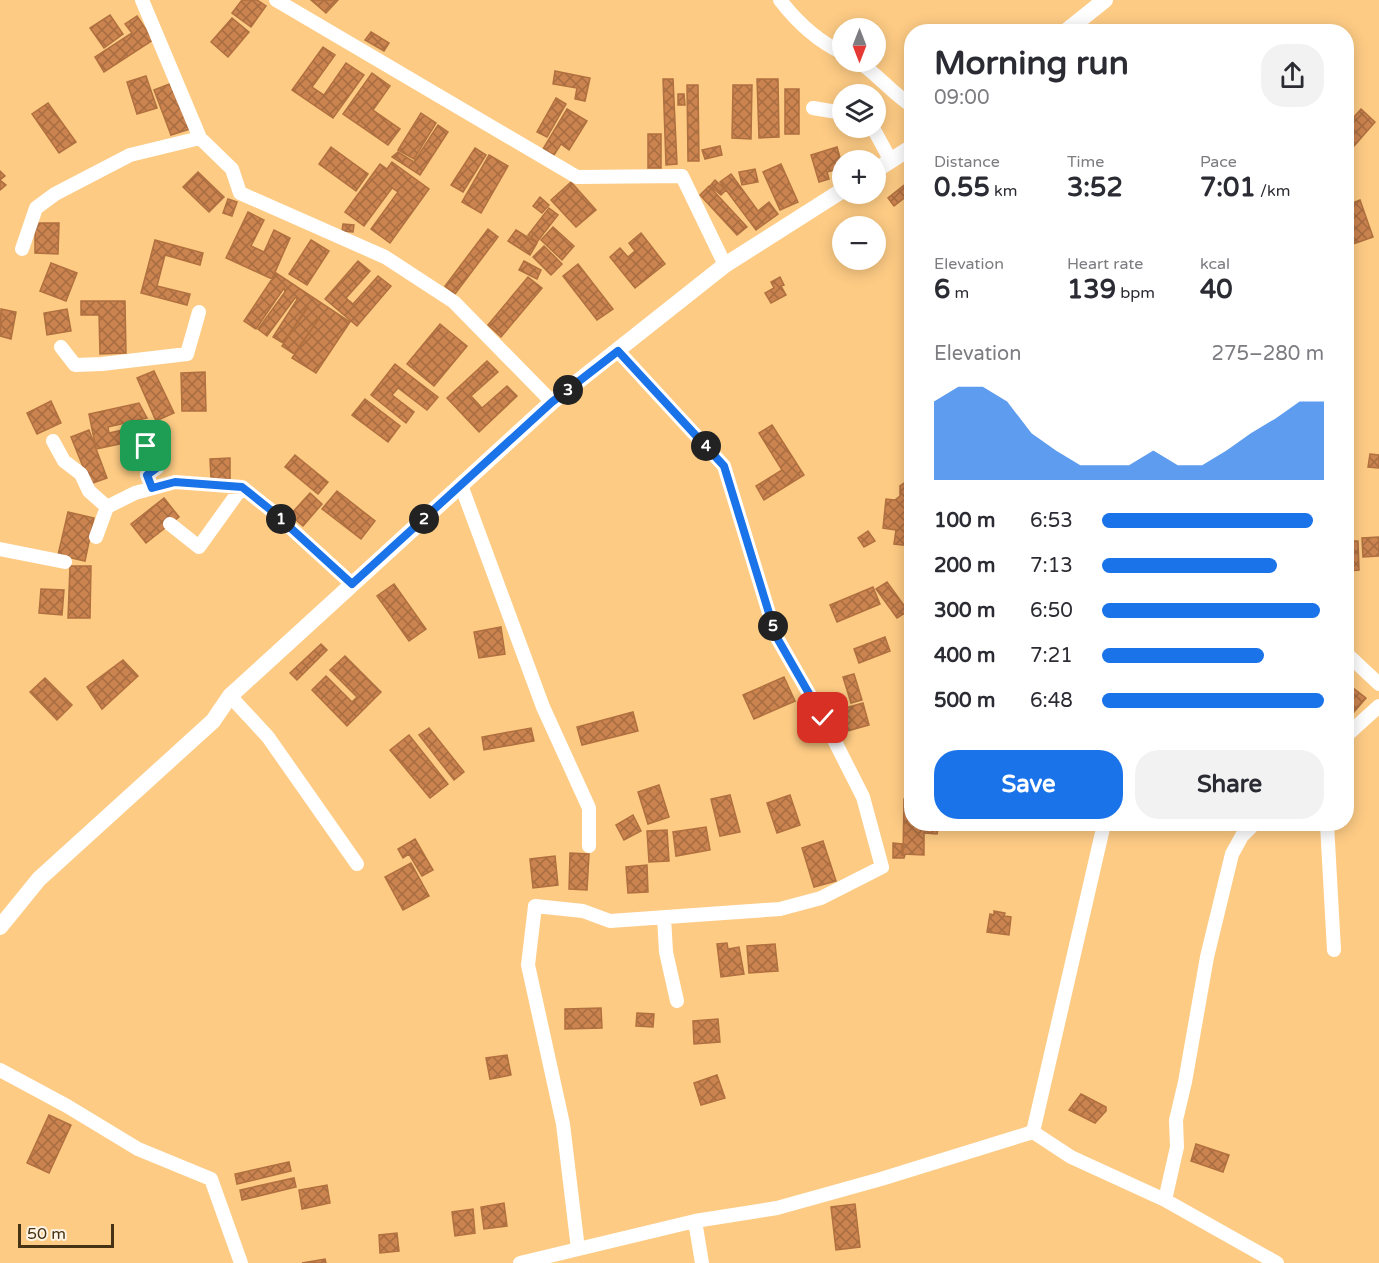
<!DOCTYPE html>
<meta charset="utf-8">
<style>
:root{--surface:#fff;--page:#f2f2f3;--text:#2b2b33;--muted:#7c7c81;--accent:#1a73e8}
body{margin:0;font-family:"Varela Round",sans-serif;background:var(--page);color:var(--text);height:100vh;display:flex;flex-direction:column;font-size:22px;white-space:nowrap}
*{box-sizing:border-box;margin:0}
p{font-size:20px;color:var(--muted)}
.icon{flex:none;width:33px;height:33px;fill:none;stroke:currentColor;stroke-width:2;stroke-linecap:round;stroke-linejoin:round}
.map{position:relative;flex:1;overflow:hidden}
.side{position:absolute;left:904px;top:24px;width:450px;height:807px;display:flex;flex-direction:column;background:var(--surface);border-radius:24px;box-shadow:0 3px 15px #0003}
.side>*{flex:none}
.needle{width:39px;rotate:180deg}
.tools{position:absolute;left:832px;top:18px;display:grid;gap:12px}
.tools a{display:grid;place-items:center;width:54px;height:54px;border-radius:50%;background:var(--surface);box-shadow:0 3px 15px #0003;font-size:30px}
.scale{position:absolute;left:18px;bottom:15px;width:96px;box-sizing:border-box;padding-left:6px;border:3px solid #463214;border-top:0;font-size:16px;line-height:21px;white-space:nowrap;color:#463214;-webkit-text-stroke:4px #fef4e6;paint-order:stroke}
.pin{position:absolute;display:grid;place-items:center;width:51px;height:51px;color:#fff;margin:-26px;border-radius:12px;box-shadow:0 3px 9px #0006}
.km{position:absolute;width:30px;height:30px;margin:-15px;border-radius:50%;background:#222;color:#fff;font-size:16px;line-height:30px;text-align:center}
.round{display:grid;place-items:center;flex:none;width:63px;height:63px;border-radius:24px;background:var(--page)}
.headline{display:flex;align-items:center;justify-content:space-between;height:102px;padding:0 30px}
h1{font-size:33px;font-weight:700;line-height:45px}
.stats{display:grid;grid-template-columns:repeat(3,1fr);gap:9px;height:102px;padding:6px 30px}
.stats div{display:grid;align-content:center}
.stats b{font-size:26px;font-weight:700}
.stats small{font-size:16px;font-weight:400}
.stats p{font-size:16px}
.chart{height:168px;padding:12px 30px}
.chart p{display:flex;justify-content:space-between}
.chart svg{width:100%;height:108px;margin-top:6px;fill:var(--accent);opacity:.7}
.action{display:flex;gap:12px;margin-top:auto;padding:12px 30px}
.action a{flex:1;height:69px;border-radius:24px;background:var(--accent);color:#fff;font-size:24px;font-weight:700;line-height:69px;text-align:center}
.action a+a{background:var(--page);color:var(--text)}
ul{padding:0 30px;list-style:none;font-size:20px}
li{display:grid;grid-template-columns:96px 72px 1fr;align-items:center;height:45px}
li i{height:15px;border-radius:8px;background:var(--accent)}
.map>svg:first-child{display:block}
.building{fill:url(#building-cross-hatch);stroke:#b1703f;stroke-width:1.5}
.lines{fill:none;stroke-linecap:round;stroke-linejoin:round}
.minor{stroke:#fff;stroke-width:14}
.tertiary{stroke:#fff;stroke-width:16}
.route-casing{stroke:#fff;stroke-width:12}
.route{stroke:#1a73e8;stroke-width:8}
</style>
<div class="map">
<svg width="1379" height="1263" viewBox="0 0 1379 1263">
<defs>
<pattern id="building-cross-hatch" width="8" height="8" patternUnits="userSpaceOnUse" patternTransform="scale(1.5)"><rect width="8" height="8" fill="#cb834f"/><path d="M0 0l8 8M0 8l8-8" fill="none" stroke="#a76c40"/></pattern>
</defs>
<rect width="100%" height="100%" fill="#fdcb84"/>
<path class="building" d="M242 0H257L266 6 251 27 232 13Z
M311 0H338L326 13Z
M110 15 123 34 104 48 90 28Z
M137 16 153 40 104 72 95 57 132 33 125 24Z
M232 18 249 32 228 57 211 42Z
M371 32 389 43 384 51 365 40Z
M323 47 335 55 312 87 324 95 346 63 364 75 333 118 292 90Z
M555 71 590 78 585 101 575 99 577 88 553 84Z
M372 73 390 86 373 110 400 129 388 145 343 114Z
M146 76 157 108 137 114 127 82Z
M663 79H673L677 164 666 165Z
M757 79H778L779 137 759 138Z
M172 83 190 129 171 135 154 90Z
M687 85H698L699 161H688Z
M733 85H752L751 139 732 138Z
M785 89H799V134H785Z
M678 94H684L685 105H678Z
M556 98 566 104 547 137 537 132Z
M48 103 76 142 59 153 32 114Z
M567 109 587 121 569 150 561 144 554 155 543 149Z
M1361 109 1375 122 1347 154V125Z
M421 113 436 123 414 159 398 150Z
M438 125 448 132 420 175 392 157 398 152 414 162Z
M648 134H661V168H648Z
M720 146 722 155 705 159 702 150Z
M331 147 368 174 356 191 319 164Z
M837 147 843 168 827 172 829 179 819 182 811 155Z
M475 148 486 155 463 192 451 185Z
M489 155 508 166 481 213 462 202Z
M392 162 429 189 390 243 371 229 398 192 392 188 364 226 345 212 380 164 387 169Z
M781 164 798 202 780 210 763 172Z
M755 169 758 182 742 185 739 172Z
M0 171 5 176 0 180 6 185 0 190Z
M198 172 224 197 209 212 183 187Z
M731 174 758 211 769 202 778 214 756 230 720 182Z
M715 180 726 190 721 195 710 186Z
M571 182 596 210 576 227 551 200Z
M907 183 912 192 894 206 888 198Z
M709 186 747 227 737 235 700 195Z
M540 197 549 205 542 213 533 206Z
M228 199 237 202 232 216 223 213Z
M1360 200 1373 237 1350 245 1347 237V205Z
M549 208 558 215 537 242 528 235Z
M248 212 264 220 251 246 264 252 274 230 290 238 272 279 226 258Z
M35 223H59L58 254 35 253Z
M343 224 354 225 353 232 342 231Z
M553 227 574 246 562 260 541 240Z
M488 229 498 237 455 294 445 286Z
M516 230 537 243 530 255 508 241Z
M641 233 665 264 635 288 610 257 620 248 628 257 635 251 629 243Z
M155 240 203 253 200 265 165 255 157 286 190 294 187 305 141 293Z
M311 240 329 251 307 285 289 274Z
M544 246 562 264 551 275 533 257Z
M358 261 370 271 346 298 353 304 378 276 391 286 357 326 325 299Z
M524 261 541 270 537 279 519 270Z
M51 263 77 273 66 301 40 291Z
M578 264 613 309 597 320 563 276Z
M276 273 350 322 316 373 292 358 320 317 294 354 282 346 308 307H307L283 343 273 337 298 298H295L267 336 258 329 285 292 284 288 256 329 244 321Z
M528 277 542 288 501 337 488 325Z
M780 277 784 285 781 286 786 295 771 303 765 293 774 288 771 282Z
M81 301H125L126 353 100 354 99 315H81Z
M1 309 16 312 11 339 0 336Z
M67 309 71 331 47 335 44 313Z
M440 324 467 346 434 386 407 364Z
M487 361 498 372 471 396 482 408 507 386 517 396 479 432 447 398Z
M395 364 438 397 427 410 398 388 392 395 414 412 406 423 371 395Z
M154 371 174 413 156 421 137 378Z
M205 372 206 411H182L181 373Z
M365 399 400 426 388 442 352 415Z
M51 401 61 423 37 434 27 413Z
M139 403 147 418 108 427 109 433 150 424 152 437 96 449 89 414Z
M772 425 804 475 764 500 756 486 782 470 759 433Z
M89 430 107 478 90 484 71 437Z
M1370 454 1379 455V468L1368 467Z
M295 455 328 482 318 494 285 467Z
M230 458V479H211L210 459Z
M907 481 912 482 911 546 894 544 896 530 883 528 886 499 895 500 900 496V486Z
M337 491 375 521 361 539 322 509Z
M310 493 322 504 303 526 290 515Z
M164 498 179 517 146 543 131 524Z
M68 512 94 518 85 561 58 555Z
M868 531 875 541 864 547 858 538Z
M1379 537V556L1363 557 1362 538Z
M1347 541H1358L1359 570 1347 571Z
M70 566H91L90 618H68Z
M887 582 908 611 897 618 876 589Z
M394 584 426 629 409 641 377 596Z
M873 587 880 604 837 622 830 605Z
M41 589 64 590 62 615 39 613Z
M501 627 505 654 479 658 474 632Z
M885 637 890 651 859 663 854 649Z
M321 644 327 650 297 680 290 673Z
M345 656 381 692 347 726 312 690 326 676 352 702 357 697 330 670Z
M123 660 138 676 102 709 87 687Z
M854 674 862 700 851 703 843 677Z
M784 677 795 701 754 719 743 695Z
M45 678 72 705 57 720 30 692Z
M1352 687 1366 698 1347 720V693Z
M863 703 869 725 844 732 838 710Z
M633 712 638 731 582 745 577 727Z
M429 728 464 772 454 780 419 735Z
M531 728 534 741 484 750 482 737Z
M409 735 448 784 430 798 390 750Z
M659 785 669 817 648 824 638 792Z
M730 795 740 832 720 836 711 799Z
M790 795 800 825 777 833 767 803Z
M904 799H912V824H924V855L903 854Z
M633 815 641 831 624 840 616 825Z
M925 824H939L937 834 925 833Z
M706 827 710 850 676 856 673 832Z
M667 830 669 861 649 862 647 831Z
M415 839 433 870 422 876 409 854 403 858 398 849Z
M823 841 836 881 814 887 802 848Z
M893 843 902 844V855H905L904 858H893Z
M570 853 589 854 587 890 569 889Z
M555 856 558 885 533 888 530 859Z
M411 863 429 896 403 910 385 877Z
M647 865 648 892 628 893 626 867Z
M994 911 1005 913 1004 916 1011 917 1009 935 987 932 990 914 994 915Z
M727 943 728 949 739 947 744 974 721 977 717 944Z
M775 944 778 971 749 973 747 946Z
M601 1008 602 1028 565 1029V1009Z
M637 1013 654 1014 653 1027 636 1026Z
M718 1019 720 1042 694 1044 693 1021Z
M507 1055 511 1075 490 1079 486 1058Z
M717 1075 725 1098 701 1105 694 1083Z
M1081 1094 1106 1107V1111L1095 1123 1069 1110Z
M49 1115 71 1125 49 1173 27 1163Z
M1196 1144 1229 1155 1223 1172 1191 1161Z
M289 1162 291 1171 237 1184 235 1174Z
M294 1178 296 1187 242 1200 240 1190Z
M327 1185 330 1203 302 1209 299 1190Z
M504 1203 507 1226 484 1229 481 1207Z
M855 1204 860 1247 836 1250 831 1207Z
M473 1209 475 1233 455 1236 452 1212Z
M397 1233 399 1251 380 1253 379 1235Z
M325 1259 326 1263H302Z"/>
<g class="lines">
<path class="minor" d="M142 0 200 138 232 169 240 193 385 257 454 302 552 402
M276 0 577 177 682 176 725 265
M780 0C797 22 817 41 843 53
M859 62C878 75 892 93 912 106
M813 108 843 113
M873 128 891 161
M22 249 36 208 55 194 130 155 200 138
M61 347 75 365 102 364 187 354 199 312
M53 441 64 461 81 474 89 491 107 507
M146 446 158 467 147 475 152 488
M461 485 543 707 589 808V846
M170 524 199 547 242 487
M96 537 107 507 135 493 175 482 242 487 272 511 352 584
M0 549 65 562
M1347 654 1379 684
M230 696 268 737 357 864
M1347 735 1379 706
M1327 824 1334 950
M664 917 666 952 677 1001
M0 1070 67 1106 138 1149 211 1179 241 1263
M1033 1132 1071 1157 1165 1200 1277 1263
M1165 1200 1177 1147 1176 1120 1185 1082 1207 957 1232 854 1242 836 1254 824
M695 1221 702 1263
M578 1249 563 1124 528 965 535 906 583 911 610 921 780 909 821 898 882 867 863 797 823 718 776 636 724 466 618 351
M520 1263 695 1221 777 1208 881 1179 1033 1132 1104 824"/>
<path class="tertiary" d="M1065 32 1105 0
M876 170 912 147
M0 927 39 879 213 721 230 696 552 402 725 265 843 190"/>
</g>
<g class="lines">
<g class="route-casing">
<path id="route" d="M146 446 158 467 147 475 152 488 175 482 242 487 272 511 352 584 552 402 618 351 724 466 776 636 823 718"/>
</g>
<use href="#route" class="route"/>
</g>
</svg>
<div class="tools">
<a><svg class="needle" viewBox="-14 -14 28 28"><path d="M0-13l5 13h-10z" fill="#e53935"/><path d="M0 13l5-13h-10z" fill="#7c7c81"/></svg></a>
<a><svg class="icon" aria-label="layers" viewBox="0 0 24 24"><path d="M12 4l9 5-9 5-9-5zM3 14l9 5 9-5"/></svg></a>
<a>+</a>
<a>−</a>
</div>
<div class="scale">50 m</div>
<div class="pin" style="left:146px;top:446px;background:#1e9e55"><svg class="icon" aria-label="arrive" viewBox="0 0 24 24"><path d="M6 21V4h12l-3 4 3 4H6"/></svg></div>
<div class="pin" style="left:823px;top:718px;background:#d93025"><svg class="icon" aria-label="check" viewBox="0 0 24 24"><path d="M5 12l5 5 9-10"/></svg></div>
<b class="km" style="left:281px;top:519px">1</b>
<b class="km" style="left:424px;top:519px">2</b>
<b class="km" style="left:568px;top:390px">3</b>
<b class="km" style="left:706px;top:446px">4</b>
<b class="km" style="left:773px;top:626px">5</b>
<section class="side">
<div class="headline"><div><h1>Morning run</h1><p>09:00</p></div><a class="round"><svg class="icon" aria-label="share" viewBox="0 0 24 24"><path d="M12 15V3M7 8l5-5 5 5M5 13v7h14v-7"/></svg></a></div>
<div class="stats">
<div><p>Distance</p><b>0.55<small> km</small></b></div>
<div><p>Time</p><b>3:52</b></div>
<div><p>Pace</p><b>7:01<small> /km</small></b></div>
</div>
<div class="stats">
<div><p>Elevation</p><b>6<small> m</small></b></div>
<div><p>Heart rate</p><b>139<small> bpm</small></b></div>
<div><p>kcal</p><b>40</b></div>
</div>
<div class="chart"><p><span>Elevation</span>275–280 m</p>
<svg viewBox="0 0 160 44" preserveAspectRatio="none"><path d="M0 44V12L10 6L20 6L30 12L40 25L50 32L60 38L70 38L80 38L90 32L100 38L110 38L120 32L130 25L140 19L150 12L160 12V44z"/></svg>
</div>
<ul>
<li><b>100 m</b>6:53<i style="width:95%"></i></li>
<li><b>200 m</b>7:13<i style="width:79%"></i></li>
<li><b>300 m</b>6:50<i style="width:98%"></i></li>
<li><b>400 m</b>7:21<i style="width:73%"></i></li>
<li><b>500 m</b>6:48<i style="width:100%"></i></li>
</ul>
<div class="action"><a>Save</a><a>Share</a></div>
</section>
</div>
